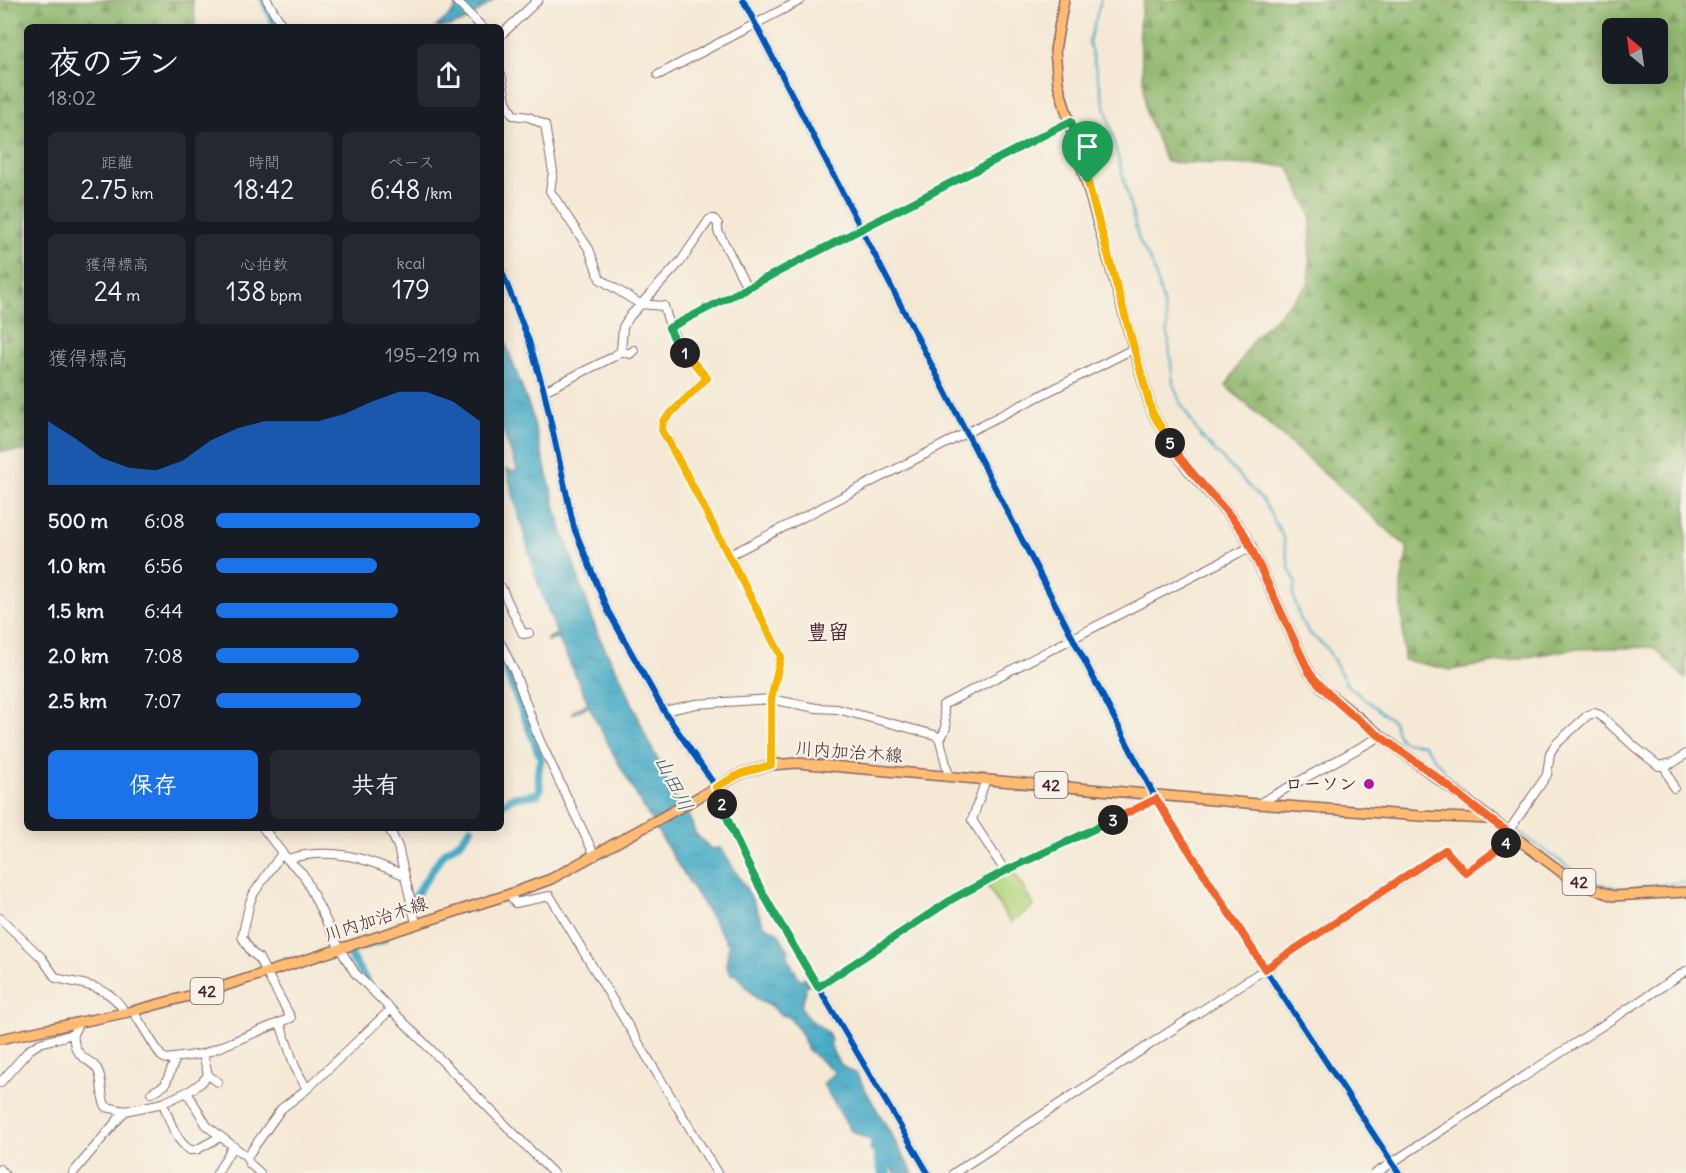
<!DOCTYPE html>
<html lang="ja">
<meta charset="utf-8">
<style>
:root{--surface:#171b24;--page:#242831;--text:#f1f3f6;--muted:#9ea1a6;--accent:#1a73e8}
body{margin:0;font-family:Delius,"Klee One",sans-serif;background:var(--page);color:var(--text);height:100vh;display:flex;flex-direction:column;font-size:22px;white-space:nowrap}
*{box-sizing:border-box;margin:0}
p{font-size:20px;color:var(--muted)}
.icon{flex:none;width:33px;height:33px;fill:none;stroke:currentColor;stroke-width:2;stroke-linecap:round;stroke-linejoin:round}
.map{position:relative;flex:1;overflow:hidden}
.sheet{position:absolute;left:24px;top:24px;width:480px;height:807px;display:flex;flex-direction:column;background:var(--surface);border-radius:9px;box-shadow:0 3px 15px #0003}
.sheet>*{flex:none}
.needle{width:39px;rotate:331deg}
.controls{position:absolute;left:1602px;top:18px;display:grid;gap:12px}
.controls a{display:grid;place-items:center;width:66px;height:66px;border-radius:9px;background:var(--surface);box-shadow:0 3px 15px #0003;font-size:30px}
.pin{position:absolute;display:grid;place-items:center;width:51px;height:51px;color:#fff;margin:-62px -26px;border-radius:50% 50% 50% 0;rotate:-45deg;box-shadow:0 0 6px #0007}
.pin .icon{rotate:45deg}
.km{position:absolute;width:30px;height:30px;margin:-15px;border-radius:50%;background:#222;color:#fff;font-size:16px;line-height:30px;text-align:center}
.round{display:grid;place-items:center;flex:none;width:63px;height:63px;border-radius:9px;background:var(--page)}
.summary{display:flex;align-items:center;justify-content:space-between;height:102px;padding:0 24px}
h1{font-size:33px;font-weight:600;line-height:45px}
.figures{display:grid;grid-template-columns:repeat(3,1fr);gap:9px;height:102px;padding:6px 24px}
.figures div{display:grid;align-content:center;border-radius:9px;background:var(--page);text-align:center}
.figures b{font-size:26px;font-weight:600}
.figures small{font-size:16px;font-weight:400}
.figures p{font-size:16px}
.chart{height:168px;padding:12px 24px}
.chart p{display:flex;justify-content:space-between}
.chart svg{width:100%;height:108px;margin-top:6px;fill:var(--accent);opacity:.7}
.cta{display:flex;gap:12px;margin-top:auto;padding:12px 24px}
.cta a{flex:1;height:69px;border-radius:9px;background:var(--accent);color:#fff;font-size:24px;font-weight:600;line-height:69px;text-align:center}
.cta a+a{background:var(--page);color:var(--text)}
ul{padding:0 24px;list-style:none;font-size:20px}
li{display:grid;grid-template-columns:96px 72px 1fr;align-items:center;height:45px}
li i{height:15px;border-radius:8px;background:var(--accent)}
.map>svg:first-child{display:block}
.forest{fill:url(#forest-firs);stroke:#6d6c4c;stroke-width:1.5;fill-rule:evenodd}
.park{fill:#b6d77f;stroke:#807b55;stroke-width:1.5}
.water{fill:url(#water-ripples);stroke:#486578;stroke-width:1.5}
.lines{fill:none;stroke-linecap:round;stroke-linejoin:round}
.stream{stroke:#47abc6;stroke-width:2}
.canal{stroke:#47abc6;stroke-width:8}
.river{stroke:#47abc6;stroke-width:14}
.minor-casing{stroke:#866666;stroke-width:10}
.major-casing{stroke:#866666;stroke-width:12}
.minor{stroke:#fff;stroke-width:8}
.major{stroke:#ffbb71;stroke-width:9}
.cycleway-casing{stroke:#f7f3e8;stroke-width:10}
.cycleway{stroke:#0057b8;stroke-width:6}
.split-1-casing{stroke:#fff;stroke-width:12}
.split-2-casing{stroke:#fff;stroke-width:12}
.split-3-casing{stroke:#fff;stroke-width:12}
.split-4-casing{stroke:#fff;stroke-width:12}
.split-5-casing{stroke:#fff;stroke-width:12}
.split-6-casing{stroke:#fff;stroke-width:12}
.split-1{stroke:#22a559;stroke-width:8}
.split-2{stroke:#f5b400;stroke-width:8}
.split-3{stroke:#22a559;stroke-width:8}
.split-4{stroke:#f0652b;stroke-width:8}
.split-5{stroke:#f0652b;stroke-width:8}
.split-6{stroke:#f5b400;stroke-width:8}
.poi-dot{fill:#b5179e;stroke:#f7f3e8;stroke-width:2}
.labels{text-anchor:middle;stroke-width:4.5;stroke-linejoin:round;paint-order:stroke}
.shield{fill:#f7f3e8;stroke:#7e5f64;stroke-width:1.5}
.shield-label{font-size:16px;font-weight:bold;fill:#4a1f2b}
.street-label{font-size:18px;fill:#4a1f2b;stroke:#f7f3e8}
.poi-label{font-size:18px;font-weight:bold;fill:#4a1f2b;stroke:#f7f3e8;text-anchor:end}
.water-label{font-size:20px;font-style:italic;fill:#495769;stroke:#f7f3e8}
.quarter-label{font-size:21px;font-weight:bold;fill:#4a1f2b;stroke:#f7f3e8}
</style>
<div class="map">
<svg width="1686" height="1173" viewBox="0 0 1686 1173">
<defs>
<pattern id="forest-firs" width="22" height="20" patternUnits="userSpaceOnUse" patternTransform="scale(1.5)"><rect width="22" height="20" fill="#90b86e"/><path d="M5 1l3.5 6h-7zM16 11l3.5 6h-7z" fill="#78955b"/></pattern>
<pattern id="water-ripples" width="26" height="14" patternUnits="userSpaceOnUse" patternTransform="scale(1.5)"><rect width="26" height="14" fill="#47abc6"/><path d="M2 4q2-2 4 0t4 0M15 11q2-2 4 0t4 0" fill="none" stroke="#3d8ba1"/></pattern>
</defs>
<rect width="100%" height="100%" fill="#f7f3e8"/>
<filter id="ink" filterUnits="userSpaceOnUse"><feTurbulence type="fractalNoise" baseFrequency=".0167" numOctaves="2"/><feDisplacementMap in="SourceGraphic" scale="12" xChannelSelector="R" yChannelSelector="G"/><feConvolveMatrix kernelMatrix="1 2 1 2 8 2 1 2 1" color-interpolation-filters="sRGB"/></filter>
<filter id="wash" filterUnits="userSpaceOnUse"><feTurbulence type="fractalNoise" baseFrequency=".008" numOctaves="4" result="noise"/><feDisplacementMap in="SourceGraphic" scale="24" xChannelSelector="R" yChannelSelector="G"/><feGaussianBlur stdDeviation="1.35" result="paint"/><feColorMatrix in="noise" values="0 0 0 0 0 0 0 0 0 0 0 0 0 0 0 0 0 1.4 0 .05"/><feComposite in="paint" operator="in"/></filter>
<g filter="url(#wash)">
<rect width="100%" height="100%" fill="#f5e9d5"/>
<path class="forest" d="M0 0H192L196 27H27V451H0Z
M1144 0H1686V679L1653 647 1572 649 1452 670 1404 660 1401 584 1408 548 1226 386 1253 340 1309 284 1311 215 1288 166 1166 162 1146 112 1139 26ZM1612 28H1658V74H1612Z"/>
<path class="park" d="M1013 870 1034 906 1010 922 986 884Z"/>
<path class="water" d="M461 0H494C473 15 463 27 436 27L451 14Z
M501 331 531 412 560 524 598 635 625 686 648 741 664 771 669 788 674 798 687 809 695 833 711 849 720 848 722 850 749 893 764 925 778 933 789 951 787 957 800 980 805 977 809 984 805 987 806 991 801 1006C807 1021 817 1023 828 1033 832 1038 830 1041 831 1046 834 1059 845 1071 856 1073L913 1173H895L892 1167 870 1150 872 1141 851 1131 823 1084 835 1072 807 1049 802 1034 789 1017 779 1014 772 1006 756 998 735 974H731L726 965 729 945C679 867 630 790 589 706L572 714V712L588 703 558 637 547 641V639L557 634 537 580 506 469 514 472 517 469 501 426Z"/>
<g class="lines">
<path class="stream" d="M1101 0 1089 42 1139 240 1153 266 1159 287 1166 315 1173 383 1180 402 1199 434 1264 502 1283 537 1290 570 1296 583 1293 594 1300 618 1309 633 1327 648 1347 685 1394 722C1397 742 1404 744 1423 744L1451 779 1491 814
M1513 828 1573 870 1598 884 1624 889 1686 882"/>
<path class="canal" d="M264 0 276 27
M501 658 541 758 538 772 540 789 538 794 511 798 501 806
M415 896 443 854 461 841 471 828
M366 980 348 952 384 939"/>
<path class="river" d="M877 1143 885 1173"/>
</g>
</g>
<g filter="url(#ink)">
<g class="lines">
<g class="minor-casing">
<path id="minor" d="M267 0 283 27
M455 0 482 27
M743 0 1156 799 1265 969 1399 1173
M501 35 538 0
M501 74 506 101 513 115 529 117 545 125 553 172 550 191 589 249 600 279 640 304 664 306C673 342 683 351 707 378L663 421 662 430 689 479 781 656 771 699V765
M658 75 801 0
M501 269 529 341 544 391 574 528 608 611 664 711 716 787 733 836 767 900 928 1173
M669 328 1071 121
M621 351 630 354 634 350
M544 391 613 357 621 351 623 327 630 316 681 261 709 220 714 219 718 224V231L747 287
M728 556 966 433 1135 348
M501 587 523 634 529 633
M501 644 515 673 539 739 595 856
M664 711 696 704 771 699 816 708 837 709 935 735 940 740 949 777
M940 740 946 728 943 705 1252 546
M1664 765 1674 788
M986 779 972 820 1005 871
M1258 804 1381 736
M263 828 287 859 303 874 340 949 355 973 553 1173
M389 828 398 847 416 923
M1508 832 1547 775 1550 753 1555 745 1588 715 1594 713 1600 715 1636 748 1659 766 1673 763 1686 754
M287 859C332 847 363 857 404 875
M510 894 515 903 550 896 717 1173
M0 918 41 957 56 978C83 985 111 985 125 1013
M818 987 954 898 1005 871 1156 799
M133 1011 161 1056 166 1059 203 1054 291 1018 258 957 252 953 242 937 250 902 254 893 282 853
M280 1023 295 1067 307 1089
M73 1034C74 1041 74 1048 79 1053 85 1061 96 1063 99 1073 103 1084 100 1096 106 1107L125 1111 163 1103 191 1090 202 1082 208 1075 203 1054
M208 1075 218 1082
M0 1083 29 1050 40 1043 73 1034 79 1022
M187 1092 207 1126 233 1146
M151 1093 165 1085 176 1058
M163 1103C169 1118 175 1141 190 1150H196L220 1137
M247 1157 281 1109 307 1089 390 1010
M0 1169 4 1173
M73 1173 125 1111
M217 1173 233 1146 247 1157 249 1163 260 1173
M954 1173 1445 851 1466 873 1515 836
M1376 1173 1686 971"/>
</g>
<g class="major-casing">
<path id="major" d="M1064 0 1055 50 1058 83 1152 412C1164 433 1177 456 1193 475 1210 495 1230 513 1245 535L1309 672 1324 690 1381 736 1568 877 1589 887 1613 896 1686 892
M0 1039 133 1011 215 989 510 894 551 879 742 773 771 765 797 763 1258 804 1420 816 1490 819"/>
</g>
<use href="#minor" class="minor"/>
<use href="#major" class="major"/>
<g class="cycleway-casing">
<path id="cycleway" d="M743 0 1156 799 1265 969 1399 1173
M501 269 529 341 544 391 574 528 608 611 664 711 716 787 733 836 767 900 928 1173"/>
</g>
<use href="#cycleway" class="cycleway"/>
</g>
</g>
<g class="lines" filter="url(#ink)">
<g class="split-1-casing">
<path id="split-1" d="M685 353 675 340 669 328 1071 121 1088 183"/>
</g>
<g class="split-2-casing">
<path id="split-2" d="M685 353 707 378 663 421 662 430 689 479 781 656 771 699V765L742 773 716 787 722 804"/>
</g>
<g class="split-3-casing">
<path id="split-3" d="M722 804C745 869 783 928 818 987L954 898 1005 871 1113 820"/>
</g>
<g class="split-4-casing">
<path id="split-4" d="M1113 820 1156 799 1265 969 1445 850 1466 873 1506 843"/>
</g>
<g class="split-5-casing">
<path id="split-5" d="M1170 443C1191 477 1222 502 1245 535L1309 672C1338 710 1395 746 1434 775 1461 796 1486 819 1515 836L1506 843"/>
</g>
<g class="split-6-casing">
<path id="split-6" d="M1088 183 1152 412 1170 443"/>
</g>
<use href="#split-1" class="split-1"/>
<use href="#split-2" class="split-2"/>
<use href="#split-3" class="split-3"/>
<use href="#split-4" class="split-4"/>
<use href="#split-5" class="split-5"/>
<use href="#split-6" class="split-6"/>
</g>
<circle class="poi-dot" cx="1369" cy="784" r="6"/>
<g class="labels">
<g class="shield">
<rect x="1034.5" y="772" width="33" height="26" rx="4.5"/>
<rect x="1562.5" y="869" width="33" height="26" rx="4.5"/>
<rect x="190.5" y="978" width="33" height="26" rx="4.5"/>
</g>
<g class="shield-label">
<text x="1051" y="791">42</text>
<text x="1579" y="888">42</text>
<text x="207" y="997">42</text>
</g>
<g class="street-label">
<text transform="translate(849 752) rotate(4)" y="6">川内加治木線</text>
<text transform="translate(376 919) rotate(-18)" y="6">川内加治木線</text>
</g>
<g class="poi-label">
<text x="1357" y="790">ローソン</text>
</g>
<g class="water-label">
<text transform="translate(674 783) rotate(63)" y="7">山田川</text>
</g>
<g class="quarter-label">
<text x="828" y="639">豊留</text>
</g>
</g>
</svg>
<div class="controls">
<a><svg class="needle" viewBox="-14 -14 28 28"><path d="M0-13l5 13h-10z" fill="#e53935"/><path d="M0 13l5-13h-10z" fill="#9ea1a6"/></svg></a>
</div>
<div class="pin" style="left:1088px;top:183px;background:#1e9e55"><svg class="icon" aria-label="arrive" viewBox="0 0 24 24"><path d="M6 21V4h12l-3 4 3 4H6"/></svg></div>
<b class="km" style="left:685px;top:353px">1</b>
<b class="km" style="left:722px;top:804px">2</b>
<b class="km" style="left:1113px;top:820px">3</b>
<b class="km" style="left:1506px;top:843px">4</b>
<b class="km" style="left:1170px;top:443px">5</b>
<section class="sheet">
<div class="summary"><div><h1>夜のラン</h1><p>18:02</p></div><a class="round"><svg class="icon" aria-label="share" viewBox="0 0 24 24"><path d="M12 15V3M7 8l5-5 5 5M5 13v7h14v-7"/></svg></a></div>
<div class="figures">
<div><p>距離</p><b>2.75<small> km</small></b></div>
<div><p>時間</p><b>18:42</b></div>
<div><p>ペース</p><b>6:48<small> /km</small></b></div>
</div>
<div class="figures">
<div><p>獲得標高</p><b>24<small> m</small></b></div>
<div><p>心拍数</p><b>138<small> bpm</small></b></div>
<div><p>kcal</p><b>179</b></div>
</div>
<div class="chart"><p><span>獲得標高</span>195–219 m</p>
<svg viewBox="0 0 160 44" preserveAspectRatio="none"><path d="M0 44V18L10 25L20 33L30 37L40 38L50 34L60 26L70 21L80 18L90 18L100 18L110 15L120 10L130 6L140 6L150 10L160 18V44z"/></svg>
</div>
<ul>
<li><b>500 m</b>6:08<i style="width:100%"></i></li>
<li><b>1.0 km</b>6:56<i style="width:61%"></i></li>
<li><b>1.5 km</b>6:44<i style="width:69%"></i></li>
<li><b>2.0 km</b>7:08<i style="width:54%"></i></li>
<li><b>2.5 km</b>7:07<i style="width:55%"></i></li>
</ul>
<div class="cta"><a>保存</a><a>共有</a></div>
</section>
</div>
